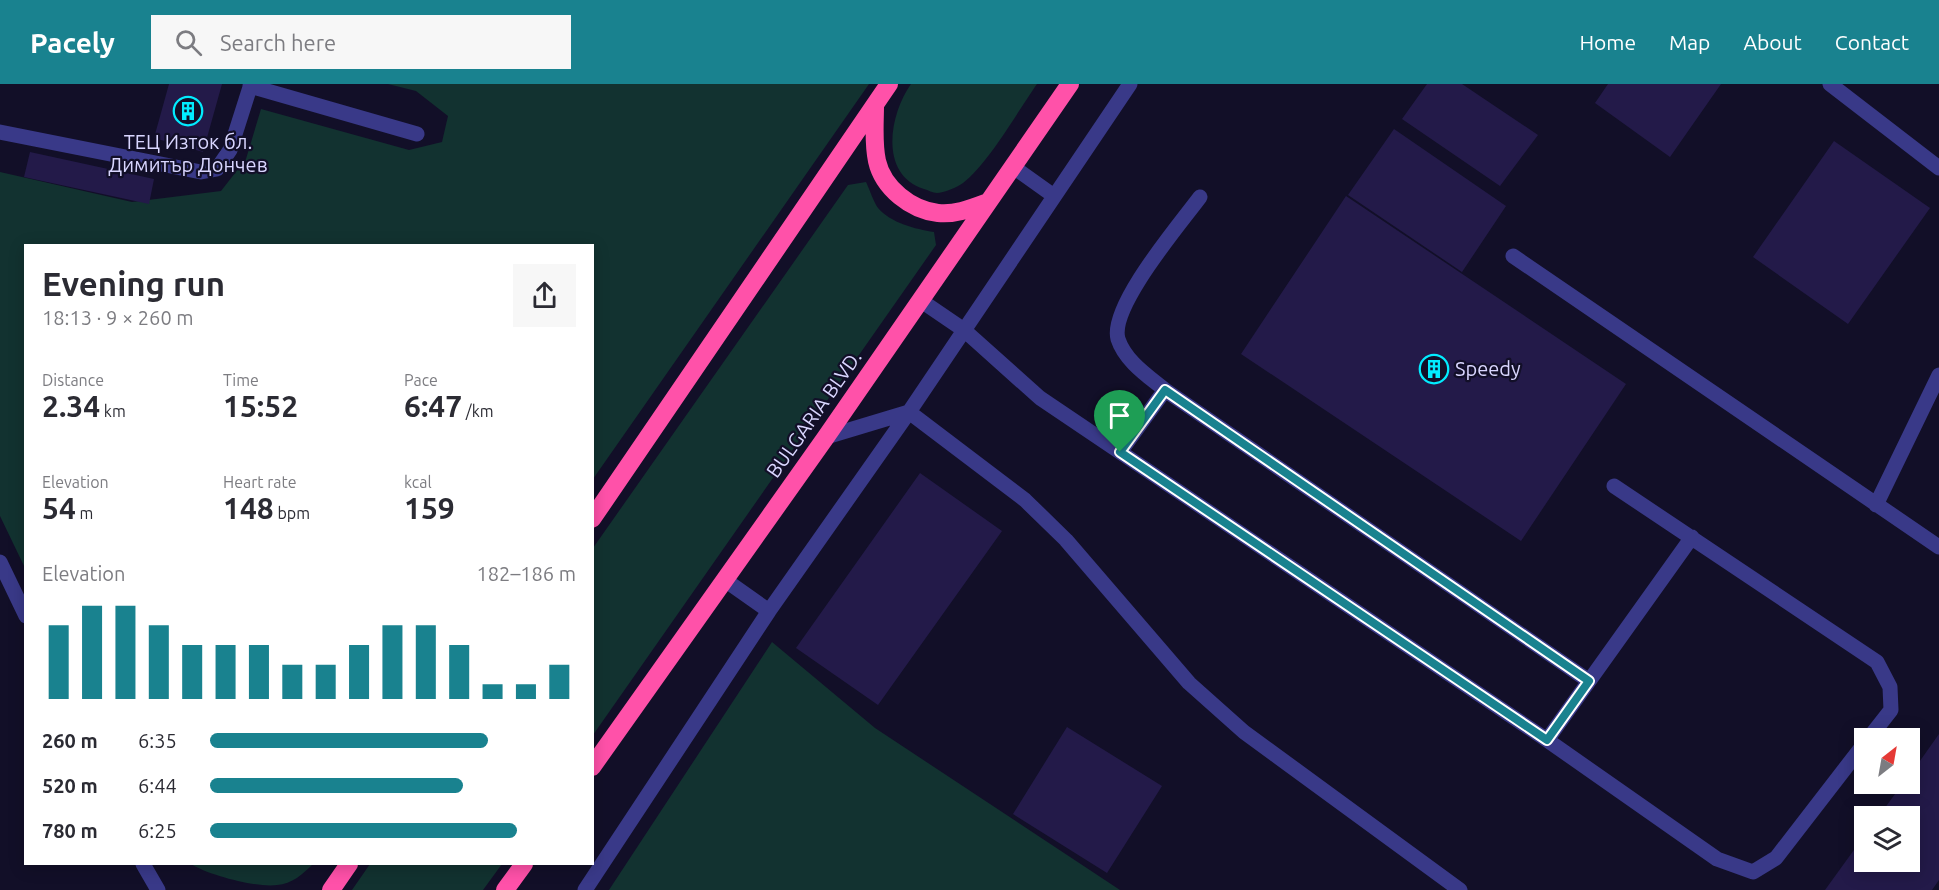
<!DOCTYPE html>
<meta charset="utf-8">
<style>
:root{--surface:#fff;--page:#f7f7f7;--text:#2b2b33;--muted:#7c7c81;--accent:#19828f}
body{margin:0;font-family:Ubuntu,sans-serif;background:var(--page);color:var(--text);height:100vh;display:flex;flex-direction:column;font-size:22px;white-space:nowrap}
*{box-sizing:border-box;margin:0}
p{font-size:20px;color:var(--muted)}
.icon{flex:none;width:33px;height:33px;fill:none;stroke:currentColor;stroke-width:2;stroke-linecap:round;stroke-linejoin:round}
.map{position:relative;flex:1;overflow:hidden}
.sheet{position:absolute;left:24px;top:160px;width:570px;height:621px;display:flex;flex-direction:column;background:var(--surface);border-radius:0px;box-shadow:0 3px 15px #0003}
.sheet>*{flex:none}
.needle{width:39px;rotate:31deg}
.buttons{position:absolute;left:1854px;top:644px;display:grid;gap:12px}
.buttons a{display:grid;place-items:center;width:66px;height:66px;border-radius:0px;background:var(--surface);box-shadow:0 3px 15px #0003;font-size:30px}
.pin{position:absolute;display:grid;place-items:center;width:51px;height:51px;color:#fff;margin:-62px -26px;border-radius:50% 50% 50% 0;rotate:-45deg;box-shadow:0 0 6px #0007}
.pin .icon{rotate:45deg}
.round{display:grid;place-items:center;flex:none;width:63px;height:63px;border-radius:0px;background:var(--page)}
.head{display:flex;align-items:center;justify-content:space-between;height:102px;padding:0 18px}
h1{font-size:33px;font-weight:600;line-height:45px}
.metrics{display:grid;grid-template-columns:repeat(3,1fr);gap:9px;height:102px;padding:6px 18px}
.metrics div{display:grid;align-content:center}
.metrics b{font-size:30px;font-weight:600}
.metrics small{font-size:16px;font-weight:400}
.metrics p{font-size:16px}
.chart{height:168px;padding:12px 18px}
.chart p{display:flex;justify-content:space-between}
.chart svg{width:100%;height:108px;margin-top:6px;stroke:var(--accent);stroke-width:6}
ul{padding:0 18px;list-style:none;font-size:20px}
li{display:grid;grid-template-columns:96px 72px 1fr;align-items:center;height:45px}
li i{height:15px;border-radius:8px;background:var(--accent)}
header{display:flex;align-items:center;gap:36px;box-sizing:border-box;height:84px;padding:0 30px;background:var(--accent);color:#fff}
header strong{font-size:28px}
nav{display:flex;gap:33px;margin-inline-start:auto;font-size:21px}
.search{width:420px;height:54px;background:var(--page);display:flex;align-items:center;gap:15px;box-sizing:border-box;padding:0 21px;border-radius:0px;color:var(--muted);font-size:22px}
.map>svg:first-child{display:block}
.green{fill:#123230}
.building{fill:#231a49}
.lines{fill:none;stroke-linecap:round;stroke-linejoin:round}
.lane{stroke:#393988;stroke-width:15}
.street{stroke:#393988;stroke-width:15}
.highway{stroke:#ff51a9;stroke-width:18}
.route-casing{stroke:#fff;stroke-width:12}
.route{stroke:#19828f;stroke-width:8}
.labels{text-anchor:middle;stroke-width:4.5;stroke-linejoin:round;paint-order:stroke}
.poi-label{font-size:20px;fill:#d9d6ff;stroke:#120f28}
.street-label{font-size:20px;fill:#d9d6ff;stroke:#120f28}
</style>
<header>
<strong>Pacely</strong>
<div class="search"><svg class="icon" aria-label="search" viewBox="0 0 24 24"><circle cx="10" cy="10" r="6"/><path d="M15 15l6 6"/></svg>Search here</div>
<nav><a>Home</a><a>Map</a><a>About</a><a>Contact</a></nav>
</header>
<div class="map">
<svg width="1939" height="806" viewBox="0 0 1939 806">
<rect width="100%" height="100%" fill="#120f28"/>
<path class="green" d="M388 0H869L593 395 592 162H26L25 484 0 432V88L132 118 221 107 246 75 261 25 409 66 442 58 448 32 416 7Z
M911 0H1037C1018 27 988 80 963 99 958 103 943 109 937 109 933 109 928 106 924 105 879 91 889 31 911 0Z
M866 98C870 106 873 117 878 124 891 139 915 145 934 148L936 161 593 651V464L848 101Z
M772 558 875 644 1120 806H609Z
M191 780H313C303 790 292 800 277 801 257 804 208 791 191 780Z
M370 780H502L483 806H352Z"/>
<path class="building" d="M169 0H222L203 68 154 54Z
M1427 0H1462L1538 51 1500 102 1402 35Z
M1608 0H1721L1670 73 1595 19Z
M1394 45 1506 122 1462 188 1348 111Z
M1834 57 1930 124 1848 240 1753 173Z
M30 68 154 95 149 120 24 93Z
M1346 112 1626 300 1521 457 1241 270Z
M920 389 1002 447 878 621 796 564Z
M1067 643 1162 702 1107 789 1013 730Z
M1939 650V796L1932 806H1825L1864 752V777H1910V732H1879L1903 699H1910V691Z"/>
<g class="lines">
<path class="lane" d="M1830 0 1939 84
M250 2 417 50
M0 48 201 88 217 85 230 66 251 0
M1012 82 1054 112
M1200 113C1180 140 1109 223 1118 255 1125 277 1148 292 1165 306L1589 597
M1513 172 1939 463
M920 216 964 246 1040 314 1547 656 1717 775 1753 788 1776 774 1864 660
M826 353 909 328 1025 416 1066 456 1189 599 1244 648 1460 806
M1120 368 1165 306
M1614 402 1877 578 1890 603 1891 626 1869 654
M1876 421 1939 291
M725 496 769 527
M1547 656 1692 453
M585 806 769 527 909 328 1130 0"/>
<path class="street" d="M0 478 26 532
M143 780 158 806"/>
<path class="highway" d="M875 21C875 39 873 59 877 77 883 104 911 126 938 129 955 131 972 124 988 118
M592 435 889 0
M592 683 826 353 1070 0
M331 806 349 780
M505 806 524 780"/>
</g>
<g class="lines">
<g class="route-casing">
<path id="route" d="M1165 306 1589 597 1547 656 1120 368Z"/>
</g>
<use href="#route" class="route"/>
</g>
<defs>
<g id="building-ring" transform="scale(1.5)"><circle r="9.5" fill="#120f28" stroke="#02ecff" stroke-width="1.5"/><path d="M-4-6H4V6H1V3H-1V6H-4ZM-2.5-4.3h1.7v1.8h-1.7ZM.8-4.3h1.7v1.8H.8ZM-2.5-1h1.7V.8h-1.7ZM.8-1h1.7V.8H.8Z" fill="#02ecff"/></g>
</defs>
<g fill-rule="evenodd">
<use href="#building-ring" x="188" y="27"/>
<use href="#building-ring" x="1434" y="285"/>
</g>
<g class="labels">
<g class="poi-label">
<text x="188" y="65">ТЕЦ Изток бл.<tspan x="188" dy="23">Димитър Дончев</tspan></text>
<text x="1455" y="292" text-anchor="start">Speedy</text>
</g>
<g class="street-label">
<text transform="translate(814 330) rotate(-55)" y="7">BULGARIA BLVD.</text>
</g>
</g>
</svg>
<div class="buttons">
<a><svg class="needle" viewBox="-14 -14 28 28"><path d="M0-13l5 13h-10z" fill="#e53935"/><path d="M0 13l5-13h-10z" fill="#7c7c81"/></svg></a>
<a><svg class="icon" aria-label="layers" viewBox="0 0 24 24"><path d="M12 4l9 5-9 5-9-5zM3 14l9 5 9-5"/></svg></a>
</div>
<div class="pin" style="left:1120px;top:368px;background:#1e9e55"><svg class="icon" aria-label="arrive" viewBox="0 0 24 24"><path d="M6 21V4h12l-3 4 3 4H6"/></svg></div>
<section class="sheet">
<div class="head"><div><h1>Evening run</h1><p>18:13 · 9 × 260 m</p></div><a class="round"><svg class="icon" aria-label="share" viewBox="0 0 24 24"><path d="M12 15V3M7 8l5-5 5 5M5 13v7h14v-7"/></svg></a></div>
<div class="metrics">
<div><p>Distance</p><b>2.34<small> km</small></b></div>
<div><p>Time</p><b>15:52</b></div>
<div><p>Pace</p><b>6:47<small> /km</small></b></div>
</div>
<div class="metrics">
<div><p>Elevation</p><b>54<small> m</small></b></div>
<div><p>Heart rate</p><b>148<small> bpm</small></b></div>
<div><p>kcal</p><b>159</b></div>
</div>
<div class="chart"><p><span>Elevation</span>182–186 m</p>
<svg viewBox="0 0 160 44" preserveAspectRatio="none"><path d="M5 44V14M15 44V6M25 44V6M35 44V14M45 44V22M55 44V22M65 44V22M75 44V30M85 44V30M95 44V22M105 44V14M115 44V14M125 44V22M135 44V38M145 44V38M155 44V30"/></svg>
</div>
<ul>
<li><b>260 m</b>6:35<i style="width:76%"></i></li>
<li><b>520 m</b>6:44<i style="width:69%"></i></li>
<li><b>780 m</b>6:25<i style="width:84%"></i></li>
</ul>
</section>
</div>
